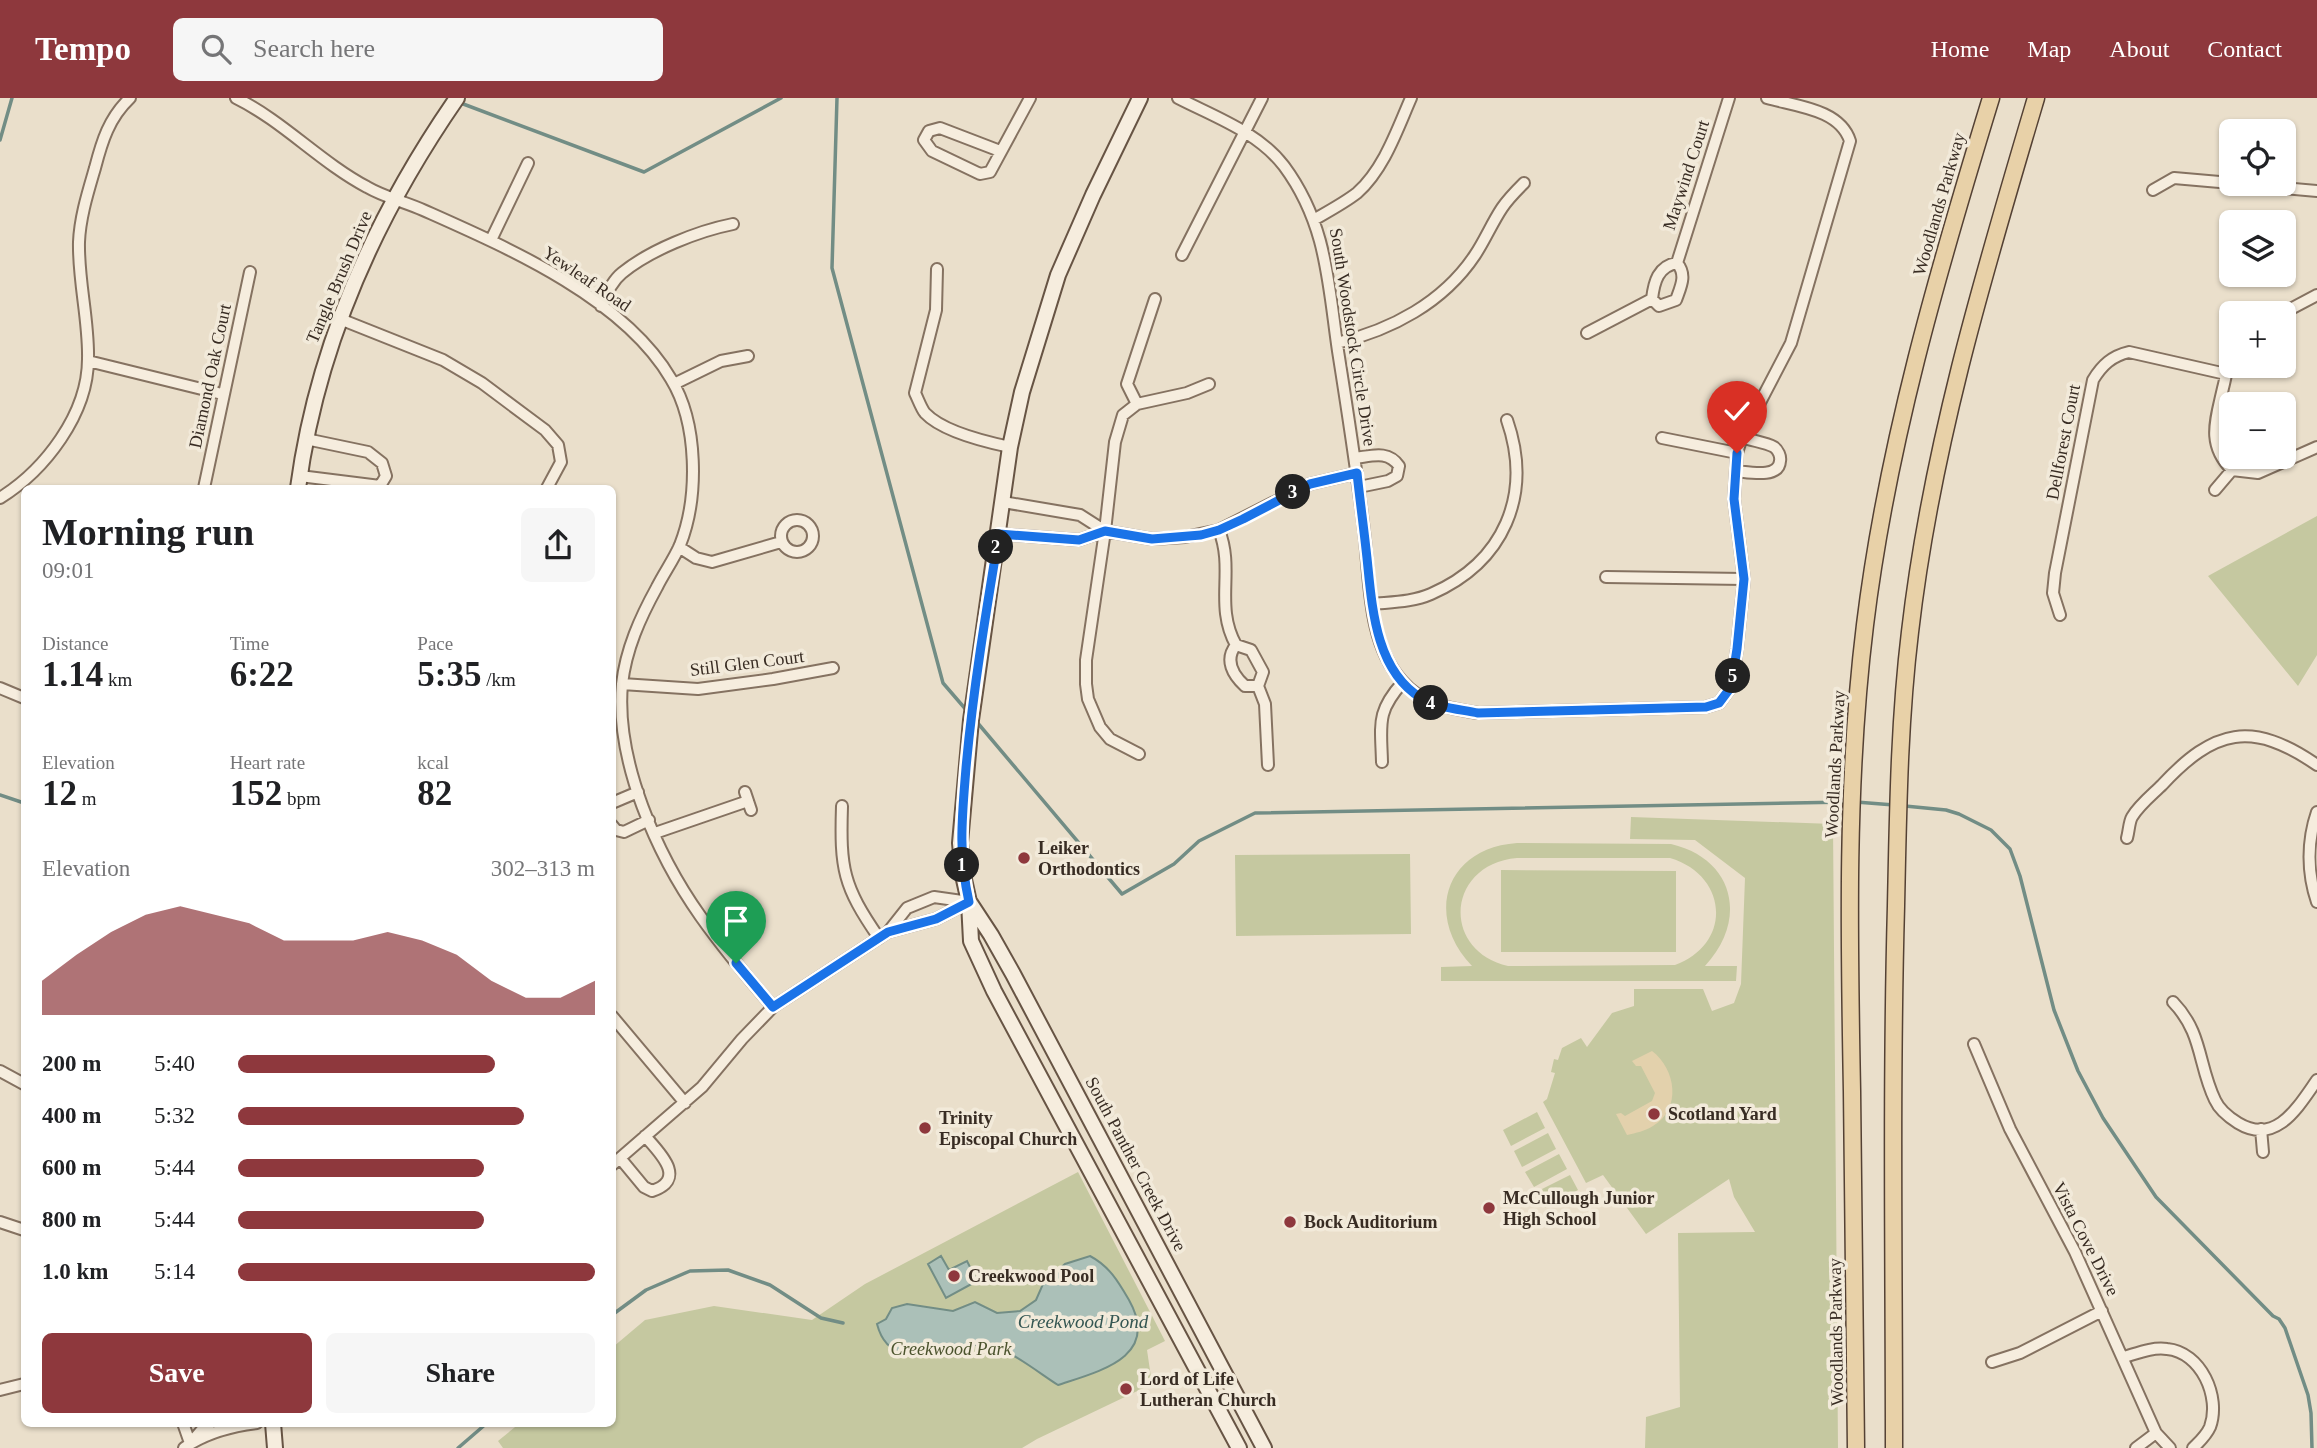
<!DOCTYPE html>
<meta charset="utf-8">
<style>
:root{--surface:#fff;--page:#f6f6f6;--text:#202124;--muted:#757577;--accent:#8e383d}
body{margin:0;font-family:Georgia,serif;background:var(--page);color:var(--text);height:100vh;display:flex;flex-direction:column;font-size:26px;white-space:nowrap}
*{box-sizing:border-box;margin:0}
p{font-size:23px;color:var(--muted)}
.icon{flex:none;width:38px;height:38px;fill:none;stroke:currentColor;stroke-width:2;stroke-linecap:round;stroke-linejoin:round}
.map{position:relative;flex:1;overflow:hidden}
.panel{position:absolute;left:21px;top:387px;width:595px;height:942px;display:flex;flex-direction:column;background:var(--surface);border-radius:10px;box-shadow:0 2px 5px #0004}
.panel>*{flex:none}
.controls{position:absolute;left:2219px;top:21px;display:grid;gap:14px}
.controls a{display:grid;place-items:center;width:77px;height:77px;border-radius:10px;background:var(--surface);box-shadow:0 2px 5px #0004;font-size:35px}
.pin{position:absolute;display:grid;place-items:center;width:60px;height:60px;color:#fff;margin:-72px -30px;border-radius:50% 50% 50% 0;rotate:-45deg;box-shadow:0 0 7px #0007}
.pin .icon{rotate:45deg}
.km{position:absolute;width:35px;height:35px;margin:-18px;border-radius:50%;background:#222;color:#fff;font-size:19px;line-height:35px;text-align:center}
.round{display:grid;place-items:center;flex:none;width:74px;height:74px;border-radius:10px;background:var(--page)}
.headline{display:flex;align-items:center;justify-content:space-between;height:119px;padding:0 21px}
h1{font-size:38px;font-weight:700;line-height:52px}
.metrics{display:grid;grid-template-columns:repeat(3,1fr);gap:10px;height:119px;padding:7px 21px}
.metrics div{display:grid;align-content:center}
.metrics b{font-size:35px;font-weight:700}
.metrics small{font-size:19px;font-weight:400}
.metrics p{font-size:19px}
.chart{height:196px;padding:14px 21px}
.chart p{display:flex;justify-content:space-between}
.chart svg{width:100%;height:126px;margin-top:7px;fill:var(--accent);opacity:.7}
.button{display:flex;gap:14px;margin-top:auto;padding:14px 21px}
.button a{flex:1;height:80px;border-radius:10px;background:var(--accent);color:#fff;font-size:28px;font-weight:700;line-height:80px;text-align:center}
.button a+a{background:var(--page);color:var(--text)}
ul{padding:0 21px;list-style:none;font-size:23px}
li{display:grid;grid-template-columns:112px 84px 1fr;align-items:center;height:52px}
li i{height:18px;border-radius:9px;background:var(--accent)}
header{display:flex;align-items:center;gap:42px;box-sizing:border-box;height:98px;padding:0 35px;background:var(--accent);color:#fff}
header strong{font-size:33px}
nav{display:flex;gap:38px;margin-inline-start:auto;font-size:24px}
.search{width:490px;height:63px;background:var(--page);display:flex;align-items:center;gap:18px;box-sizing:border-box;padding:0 24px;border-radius:10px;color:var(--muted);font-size:26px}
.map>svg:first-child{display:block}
.green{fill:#c5c8a0;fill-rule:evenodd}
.sand{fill:#e3d1ac}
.water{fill:#abc0b8;stroke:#728d85;stroke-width:2}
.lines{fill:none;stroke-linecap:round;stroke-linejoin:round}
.stream{stroke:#728d85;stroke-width:3.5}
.street-casing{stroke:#857261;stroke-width:14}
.secondary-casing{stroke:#675444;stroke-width:18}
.primary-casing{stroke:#544134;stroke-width:19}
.street{stroke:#f6edde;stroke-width:10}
.secondary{stroke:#f6edde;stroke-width:14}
.primary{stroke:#e8d1a8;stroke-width:16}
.route-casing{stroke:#fff;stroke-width:14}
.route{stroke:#1a73e8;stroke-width:9}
.poi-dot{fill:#8e383d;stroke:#f2eada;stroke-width:2.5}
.labels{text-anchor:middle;stroke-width:7;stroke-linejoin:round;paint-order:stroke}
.street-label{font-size:18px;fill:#382c23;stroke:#f2eada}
.poi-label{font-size:18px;font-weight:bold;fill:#382c23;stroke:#f2eada;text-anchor:start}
.park-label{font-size:18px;font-style:italic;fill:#4a522c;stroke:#f2eada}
.water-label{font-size:19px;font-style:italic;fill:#345652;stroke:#f2eada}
</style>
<header>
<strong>Tempo</strong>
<div class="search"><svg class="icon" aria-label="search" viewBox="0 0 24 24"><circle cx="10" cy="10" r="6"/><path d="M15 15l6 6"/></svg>Search here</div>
<nav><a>Home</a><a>Map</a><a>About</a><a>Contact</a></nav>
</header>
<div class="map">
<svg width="2317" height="1350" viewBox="0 0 2317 1350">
<rect width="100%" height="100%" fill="#eadfcb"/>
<path class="green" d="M2317 418V557L2298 588 2208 478Z
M1631 719 1833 726 1838 1350H1645L1646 1319 1680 1309 1678 1135 1755 1134 1734 1099 1729 1081 1646 1136 1603 1077 1586 1085 1543 1004 1547 1001 1555 975 1551 974 1554 961 1558 962 1562 950 1581 940 1587 949 1612 915 1634 908V891H1703L1712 913 1734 905 1741 886 1745 780 1695 742 1630 741Z
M1517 745 1671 746C1735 761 1748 822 1705 868H1737L1736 883H1441V869L1472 868C1424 818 1445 750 1517 745ZM1517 760H1670C1728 777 1733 846 1675 867L1508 868C1440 852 1447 766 1517 760Z
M1410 756 1411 836 1236 838 1235 757Z
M1501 772 1676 773V854H1501Z
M1537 1014 1545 1030 1511 1048 1503 1032Z
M1548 1035 1556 1051 1522 1069 1514 1053Z
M1559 1056 1567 1071 1534 1089 1525 1074Z
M1078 1074 1165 1243 1147 1252 1152 1286 1037 1341 1022 1350H503L498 1343 520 1325H612L613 1249 645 1222 714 1208 812 1222 865 1186Z
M1570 1077 1578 1092 1545 1110 1536 1094Z"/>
<path class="sand" d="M1652 953C1676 971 1682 1011 1653 1028 1645 1033 1636 1035 1627 1037L1616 1016 1621 1015 1625 1018 1652 1003 1655 995 1641 968H1636L1632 963Z"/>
<path class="water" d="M941 1158 949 1172 967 1163 977 1183 946 1200 928 1166Z
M1090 1158C1109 1168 1118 1183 1129 1202 1161 1259 1100 1273 1058 1287 1042 1277 1010 1252 993 1248 955 1238 892 1284 877 1226L886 1221 892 1210 907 1206 953 1213 975 1204 997 1215 1020 1213 1036 1202 1043 1186 1065 1166Z"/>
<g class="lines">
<path class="stream" d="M837 0 832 170 943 585 968 614
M458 4 644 74 781 0
M0 42 12 0
M976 623 1122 796 1174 766 1199 743 1255 715 1848 704
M0 697 24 705
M1856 704 1894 707
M1905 708 1946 712 1959 716 1991 732 2010 751 2020 778 2054 912 2078 973 2103 1020 2156 1099 2273 1218 2279 1221 2285 1230 2308 1297 2311 1315 2312 1350
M612 1217 646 1192 690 1173 728 1172 770 1187 821 1220 843 1225
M458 1350 487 1325"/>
<g class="street-casing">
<path id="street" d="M236 0C283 23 320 64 367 89 384 99 405 104 423 112 506 149 623 199 671 281 698 325 699 399 680 447 674 461 664 475 657 489 640 520 626 551 622 586 615 663 657 757 701 819 723 850 748 880 773 909
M1178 0C1215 19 1258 34 1284 68 1327 126 1328 185 1338 253 1348 316 1358 379 1365 442 1370 489 1369 546 1402 583 1423 607 1448 610 1478 615L1706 609 1719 605 1731 589 1737 551 1744 481 1734 401 1737 355 1742 339 1791 245 1850 43C1840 11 1795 8 1767 0
M1000 53 940 30 929 33 924 42 932 53 980 76 990 74 1030 0
M2240 86 2317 93
M2153 92 2174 80 2231 85
M1315 121C1329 113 1344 105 1357 95 1384 71 1397 32 1411 0
M491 142 528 65
M1182 157 1262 0
M1677 165 1729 0
M1677 165C1687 177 1681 188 1676 202L1659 208 1652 201C1654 184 1658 168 1677 165Z
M937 171 936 212 915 295C918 301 921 310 925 315 942 333 986 344 1010 349
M601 208C606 196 612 183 622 175 650 152 698 133 733 126
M2283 215 2317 197
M340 221 443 262 482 285 545 332 558 347 561 364 547 390
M1587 235 1652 201
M1337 245C1391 232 1443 205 1475 157 1485 142 1492 125 1502 110 1508 101 1516 93 1524 85
M2231 258C2227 268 2226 279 2223 290 2216 322 2206 346 2232 372
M88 263 222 296
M674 286 721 263 748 258
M1137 306 1127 286 1155 201
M1662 340 1737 355
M1355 360C1372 358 1388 352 1399 368L1397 378 1388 383 1359 389
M2232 372 2258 375 2317 349
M1736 373C1748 374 1779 381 1780 363 1781 358 1778 352 1774 349 1765 344 1752 343 1742 339
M300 378 380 388 386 378 382 365 368 354 306 341
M204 390 250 174
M2215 392 2232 372
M0 400C45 372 88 316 88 261 89 222 78 183 79 144 80 119 88 94 95 70 102 43 109 20 130 0
M1003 404 1080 417 1105 433 1152 441 1185 439 1219 432 1310 386 1357 375
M781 438a16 16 0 1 1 32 0a16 16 0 1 1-32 0Z
M1219 432C1235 473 1214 507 1236 547
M998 436 1079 442 1105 433
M679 449 696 460 712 464 781 444
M1606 479 1744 481
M1372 506C1391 504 1413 504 1431 496 1504 464 1533 397 1507 322
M2060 517 2053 495 2055 475 2093 282C2102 267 2112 258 2129 254L2226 276
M622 586 698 591 773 581 833 570
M1258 588H1245C1233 577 1224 562 1236 547L1251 552 1263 574 1258 588 1265 606 1268 667
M0 590 24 600
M1139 656 1110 641 1100 629 1088 601 1086 586V562L1105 433 1115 344 1123 317 1137 306 1187 295 1209 286
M1382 664C1381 626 1376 614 1403 584
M745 694 751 712
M612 705 638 694
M842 708C840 771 843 788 879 840
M2317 714C2307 743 2307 775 2317 804
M612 727 616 732 624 734 649 722
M655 735 748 703
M2127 740C2129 733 2129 724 2132 719 2139 707 2153 696 2162 687 2214 631 2252 622 2317 667
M888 834 936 821 969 804
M2173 904C2203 935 2198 967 2215 1002 2219 1011 2230 1020 2238 1025 2276 1048 2298 1009 2317 982
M612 918 685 1005
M1974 946 2010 1031 2075 1154 2156 1335 2170 1350
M0 973 24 986
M2261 1031 2263 1054
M620 1060 644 1089 652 1093C688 1081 659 1054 645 1038
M612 1067 702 989 742 941 773 909 888 834 907 810 934 799 969 804
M0 1124 24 1132
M2124 1259C2138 1255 2152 1249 2167 1251 2201 1254 2221 1299 2210 1329 2206 1338 2200 1343 2193 1350
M1992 1264 2020 1255 2102 1213
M0 1292 24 1286
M183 1325 190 1345
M194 1341 206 1327 211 1325
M184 1350C205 1335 232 1328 257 1325
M2136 1350 2156 1335"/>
</g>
<g class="secondary-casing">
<path id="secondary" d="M1140 0 1093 97 1058 177 1022 294 1010 349 971 622 960 745 963 777 969 804 971 843 994 893 1239 1350
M298 390C317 248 376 117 457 0
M970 805 991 837 1013 876 1264 1350
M273 1325 275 1350"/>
</g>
<g class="primary-casing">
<path id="primary" d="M1856 1350C1855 1231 1854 1112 1852 993 1849 838 1846 681 1865 527 1887 347 1938 173 1991 0
M1894 1350C1894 1169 1891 988 1896 808 1898 716 1899 625 1910 534 1931 351 1984 175 2036 0"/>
</g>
<use href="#street" class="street"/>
<use href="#secondary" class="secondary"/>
<use href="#primary" class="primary"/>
</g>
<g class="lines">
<g class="route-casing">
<path id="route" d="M736 865 773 909 888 834 936 821 969 804C958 754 962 720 966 670 973 592 986 514 999 436L1079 442 1105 433 1152 441 1201 437 1219 432 1243 421 1310 386 1357 375C1360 403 1364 432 1367 460 1372 508 1375 572 1421 600 1439 610 1459 611 1478 615L1706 609 1719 605 1731 589 1737 551 1744 481 1734 401 1737 355"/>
</g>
<use href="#route" class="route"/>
</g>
<g class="poi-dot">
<circle cx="1024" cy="760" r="7"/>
<circle cx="1654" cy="1016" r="7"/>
<circle cx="925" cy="1030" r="7"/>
<circle cx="1489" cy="1110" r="7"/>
<circle cx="1290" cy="1124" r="7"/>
<circle cx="954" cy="1178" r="7"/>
<circle cx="1126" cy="1291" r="7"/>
</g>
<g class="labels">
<g class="street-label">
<text transform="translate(1686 77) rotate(-72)" y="6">Maywind Court</text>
<text transform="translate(1939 106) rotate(-74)" y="6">Woodlands Parkway</text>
<text transform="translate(339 179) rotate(-67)" y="6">Tangle Brush Drive</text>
<text transform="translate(587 181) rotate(34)" y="6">Yewleaf Road</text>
<text transform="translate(1353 239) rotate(81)" y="6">South Woodstock Circle Drive</text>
<text transform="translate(210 278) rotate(-78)" y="6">Diamond Oak Court</text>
<text transform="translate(2063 344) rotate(-79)" y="6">Dellforest Court</text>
<text transform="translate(747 565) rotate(-7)" y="6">Still Glen Court</text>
<text transform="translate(1835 666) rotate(-87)" y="6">Woodlands Parkway</text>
<text transform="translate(1136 1066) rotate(62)" y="6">South Panther Creek Drive</text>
<text transform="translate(2086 1141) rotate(63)" y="6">Vista Cove Drive</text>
<text transform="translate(1836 1234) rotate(-91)" y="6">Woodlands Parkway</text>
</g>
<g class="poi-label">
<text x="1038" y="756">Leiker<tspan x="1038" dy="21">Orthodontics</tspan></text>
<text x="1668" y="1022">Scotland Yard</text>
<text x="939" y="1026">Trinity<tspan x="939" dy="21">Episcopal Church</tspan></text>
<text x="1503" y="1106">McCullough Junior<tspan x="1503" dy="21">High School</tspan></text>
<text x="1304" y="1130">Bock Auditorium</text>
<text x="968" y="1184">Creekwood Pool</text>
<text x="1140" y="1287">Lord of Life<tspan x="1140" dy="21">Lutheran Church</tspan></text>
</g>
<g class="park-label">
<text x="951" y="1257">Creekwood Park</text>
</g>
<g class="water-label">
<text x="1083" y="1230">Creekwood Pond</text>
</g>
</g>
</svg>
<div class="controls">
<a><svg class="icon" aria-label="locate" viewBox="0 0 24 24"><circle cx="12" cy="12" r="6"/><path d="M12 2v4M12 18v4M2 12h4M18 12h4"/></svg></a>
<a><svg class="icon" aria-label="layers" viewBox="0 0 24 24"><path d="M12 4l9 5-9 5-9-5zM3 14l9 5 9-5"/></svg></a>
<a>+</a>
<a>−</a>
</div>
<div class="pin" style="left:736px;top:865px;background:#1e9e55"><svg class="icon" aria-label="arrive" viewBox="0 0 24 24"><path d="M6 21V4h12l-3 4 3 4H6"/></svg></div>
<div class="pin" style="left:1737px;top:355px;background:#d93025"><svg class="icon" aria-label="check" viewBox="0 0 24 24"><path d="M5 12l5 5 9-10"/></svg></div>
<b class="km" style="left:962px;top:767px">1</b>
<b class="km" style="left:996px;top:449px">2</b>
<b class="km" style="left:1293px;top:394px">3</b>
<b class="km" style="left:1431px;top:605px">4</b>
<b class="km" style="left:1733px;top:578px">5</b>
<section class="panel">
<div class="headline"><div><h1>Morning run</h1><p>09:01</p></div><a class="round"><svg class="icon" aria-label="share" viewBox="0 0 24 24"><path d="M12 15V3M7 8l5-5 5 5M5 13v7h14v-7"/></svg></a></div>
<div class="metrics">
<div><p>Distance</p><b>1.14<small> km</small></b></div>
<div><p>Time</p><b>6:22</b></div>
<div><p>Pace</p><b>5:35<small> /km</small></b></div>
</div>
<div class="metrics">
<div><p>Elevation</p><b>12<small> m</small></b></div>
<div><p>Heart rate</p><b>152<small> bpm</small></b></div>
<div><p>kcal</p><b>82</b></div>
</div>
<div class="chart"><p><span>Elevation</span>302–313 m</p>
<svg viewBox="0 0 160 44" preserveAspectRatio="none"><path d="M0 44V32L10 23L20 15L30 9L40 6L50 9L60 12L70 18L80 18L90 18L100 15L110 18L120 23L130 32L140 38L150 38L160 32V44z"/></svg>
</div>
<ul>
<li><b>200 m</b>5:40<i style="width:72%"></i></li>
<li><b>400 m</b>5:32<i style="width:80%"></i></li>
<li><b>600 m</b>5:44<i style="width:69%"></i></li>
<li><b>800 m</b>5:44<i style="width:69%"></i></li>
<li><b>1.0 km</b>5:14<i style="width:100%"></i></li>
</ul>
<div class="button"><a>Save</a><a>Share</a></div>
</section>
</div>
